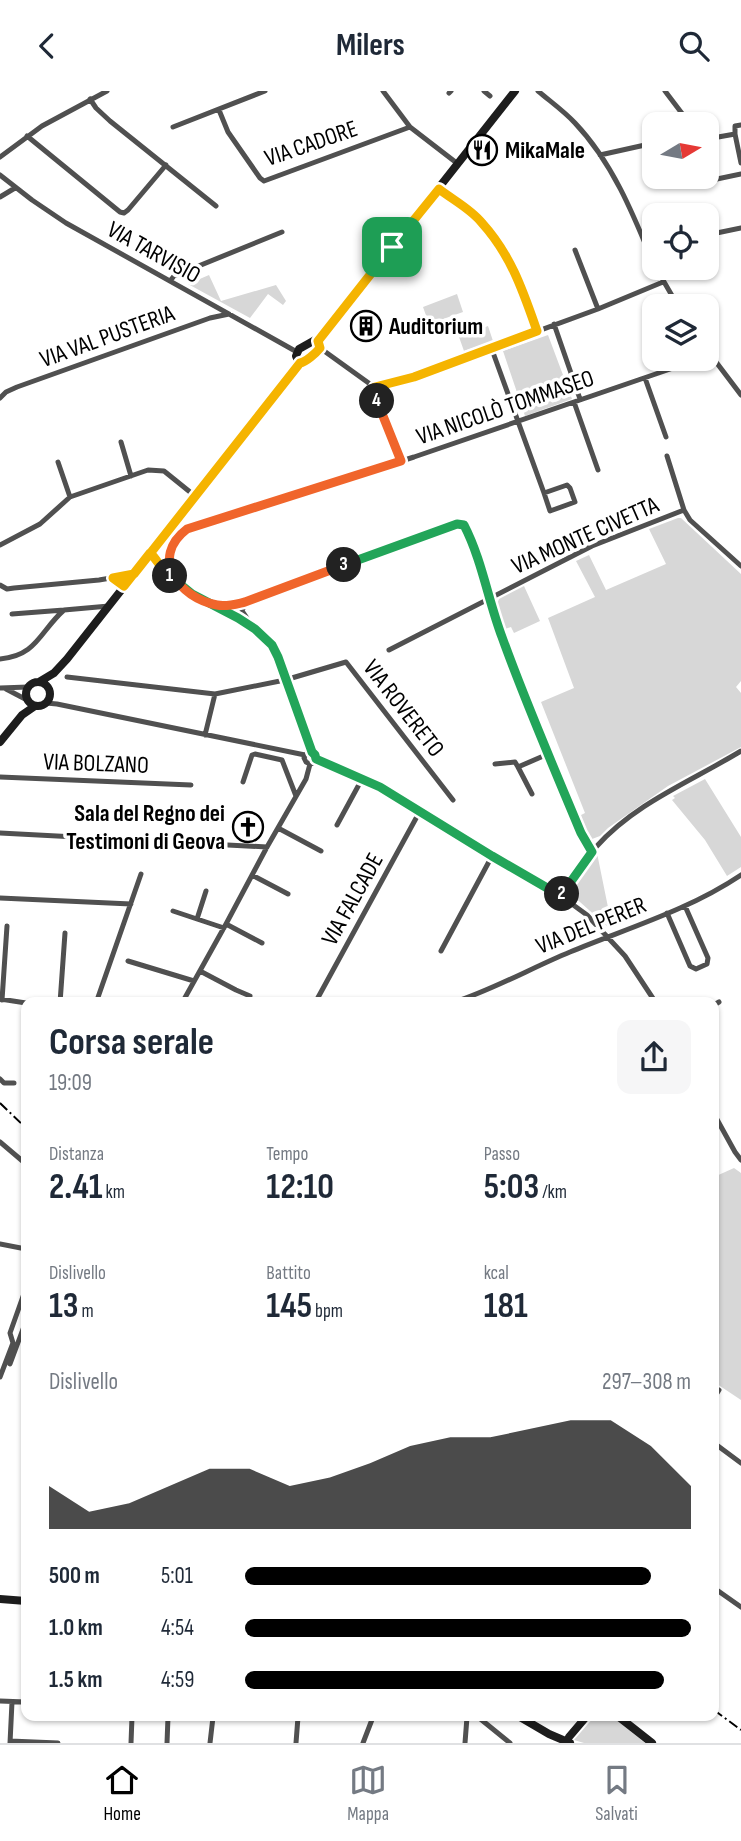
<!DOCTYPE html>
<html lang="it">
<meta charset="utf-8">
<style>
:root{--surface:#fff;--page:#f6f6f7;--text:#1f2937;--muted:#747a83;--line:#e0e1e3;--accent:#000}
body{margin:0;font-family:"Sofia Sans Condensed",sans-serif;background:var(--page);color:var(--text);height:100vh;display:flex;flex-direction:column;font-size:26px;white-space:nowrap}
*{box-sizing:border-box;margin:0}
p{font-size:23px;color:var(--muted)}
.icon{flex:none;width:38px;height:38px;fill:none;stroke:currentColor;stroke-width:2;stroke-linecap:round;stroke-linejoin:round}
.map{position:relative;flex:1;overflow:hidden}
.sheet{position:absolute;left:21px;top:906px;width:698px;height:724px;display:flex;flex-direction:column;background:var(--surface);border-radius:14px;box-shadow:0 2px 5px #0004}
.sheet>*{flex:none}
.needle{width:46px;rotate:80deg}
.fabs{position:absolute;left:642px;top:21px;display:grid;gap:14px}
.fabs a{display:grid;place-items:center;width:77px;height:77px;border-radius:14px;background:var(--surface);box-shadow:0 2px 5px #0004;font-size:35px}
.pin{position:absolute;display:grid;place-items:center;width:60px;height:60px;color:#fff;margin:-30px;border-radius:14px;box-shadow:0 4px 10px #0006}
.km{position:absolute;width:35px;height:35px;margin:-18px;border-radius:50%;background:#222;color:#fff;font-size:19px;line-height:35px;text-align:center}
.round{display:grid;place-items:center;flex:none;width:74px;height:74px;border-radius:14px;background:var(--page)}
.overview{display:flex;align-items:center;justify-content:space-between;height:119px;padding:0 28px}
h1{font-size:38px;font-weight:700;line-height:52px}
.metrics{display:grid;grid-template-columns:repeat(3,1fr);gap:10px;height:119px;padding:7px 28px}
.metrics div{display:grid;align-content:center}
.metrics b{font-size:35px;font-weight:700}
.metrics small{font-size:19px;font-weight:400}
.metrics p{font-size:19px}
.chart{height:196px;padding:14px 28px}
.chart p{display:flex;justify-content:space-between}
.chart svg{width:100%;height:126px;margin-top:7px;fill:var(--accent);opacity:.7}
ul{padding:0 28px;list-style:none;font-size:23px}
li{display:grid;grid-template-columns:112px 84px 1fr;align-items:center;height:52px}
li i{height:18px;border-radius:9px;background:var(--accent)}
header{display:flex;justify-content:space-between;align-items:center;height:91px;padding:0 28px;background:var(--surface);font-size:32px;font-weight:700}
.tabs{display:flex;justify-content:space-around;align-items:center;height:98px;border-top:2px solid var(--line);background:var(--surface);font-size:19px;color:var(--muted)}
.tabs a{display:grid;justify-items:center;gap:4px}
.tabs .current{color:var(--accent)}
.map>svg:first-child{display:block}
.green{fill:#d7d7d7}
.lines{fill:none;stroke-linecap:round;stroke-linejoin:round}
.street{stroke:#505050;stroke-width:5}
.secondary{stroke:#1d1d1d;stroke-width:8}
.rail{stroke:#000;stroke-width:2;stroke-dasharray:10 3.5 2 3.5;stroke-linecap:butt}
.split-1-casing{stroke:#fff;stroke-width:14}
.split-2-casing{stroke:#fff;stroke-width:14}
.split-3-casing{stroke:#fff;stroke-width:14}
.split-4-casing{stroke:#fff;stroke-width:14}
.split-5-casing{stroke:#fff;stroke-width:14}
.split-1{stroke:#f5b400;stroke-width:9}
.split-2{stroke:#22a559;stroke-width:9}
.split-3{stroke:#22a559;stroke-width:9}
.split-4{stroke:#f0652b;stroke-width:9}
.split-5{stroke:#f5b400;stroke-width:9}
.labels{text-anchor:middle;stroke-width:7;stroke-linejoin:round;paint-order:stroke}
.street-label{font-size:24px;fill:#000;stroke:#fff}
.poi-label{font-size:24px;font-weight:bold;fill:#000;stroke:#fff;text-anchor:start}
</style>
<header><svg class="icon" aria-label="back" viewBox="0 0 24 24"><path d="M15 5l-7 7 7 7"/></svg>Milers<svg class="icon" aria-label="search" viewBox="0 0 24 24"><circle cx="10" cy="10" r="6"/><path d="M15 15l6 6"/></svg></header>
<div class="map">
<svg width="741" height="1652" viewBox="0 0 741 1652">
<rect width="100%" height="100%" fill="#fff"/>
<path class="green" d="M209 184 221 210 276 194 286 210 283 214 268 203 250 227 188 193Z
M457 203 463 221 429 233 423 216Z
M488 235 493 250 464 260 459 246Z
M548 244 572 308 525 325 503 260Z
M678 427H681L741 483V590L736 596 741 602V656L668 695 608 737 600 745 592 748 589 745 579 725 585 722 541 611 574 597 548 527 595 506 576 470 589 464 606 499 666 473 649 438Z
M524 495 540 530 514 542 511 536 505 538 497 513 499 508Z
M705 688 741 746V776L727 785 705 749 672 709 675 707 673 705Z
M597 762 611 831 612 837 608 836 571 803V798Z
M734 1077 741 1082V1309L714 1291V1086Z
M594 1626H613L645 1652H584L574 1649Z"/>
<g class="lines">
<path class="street" d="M383 0 410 36 458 73
M484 0 490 5
M538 0C551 11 564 20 575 32 613 72 634 125 654 174
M665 0 690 33
M449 2 451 0
M90 8 96 17 110 30 216 115
M219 19 228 41 260 87 264 90 410 36
M173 36 265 0
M735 43V35L741 34
M27 45 120 121 124 122 128 119 166 74
M707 48 735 43 741 72
M600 64 654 52
M0 66 42 35 107 0
M0 84 32 109 66 132 297 261
M698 92 741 83
M439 98C453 109 470 118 482 132 510 163 523 201 537 240
M0 106 15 97
M707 144 741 137
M575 159 598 218
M656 177 678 215
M170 190 174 185 282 141
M554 233 580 308
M491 256 544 402 567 394 570 397 575 411 550 420 544 402
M320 257 370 293 375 296 381 295 440 276 598 218 663 191
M707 259 741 304
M645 287 666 346
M375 296 377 309 401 370
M0 307 6 301 17 296 210 227 229 223
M574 311 598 379
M121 351 131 385
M667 365 684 419
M58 371 70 406
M0 454 40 433 70 406 148 379 164 380 195 405
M150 462C157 467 157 474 163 480 167 483 172 486 176 490 197 510 216 519 245 511L457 433 464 434C481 467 487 506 500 541 524 609 553 676 581 742L591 761
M173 485C166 468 172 449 187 438L414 366 679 275 690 268
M0 494 7 498 14 497 99 489 134 483
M245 512 242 520 251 533
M218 515C240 530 267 540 278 567L311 661
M12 523 64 519
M389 559 592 455 684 419 690 429 741 475
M0 568C37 565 40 540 64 519L109 515
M67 586 215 603 285 589 346 571 453 709
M0 597 28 596
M6 598 27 609
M46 612 57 613 305 664
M205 644 215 603
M316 668 314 672 310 673 306 671 304 667 306 663 311 661 315 664 316 668 380 696 492 765 561 805 587 824 625 865 656 912
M495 673 515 671 518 676 548 663
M518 676 532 703
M0 686 191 694
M243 691 252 664 255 663 282 669 296 705
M337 734 362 688
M278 737 321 760
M0 742 267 756
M252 784 288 803
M561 805C572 789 582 771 596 756 635 712 692 690 741 660
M0 807 131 813
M173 820 224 837
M667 822 690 875 696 878 707 873 708 867 685 815
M197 828 206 800
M226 833 262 852
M441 860 492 765
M128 870 194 890
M200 880 236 899 250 905
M0 908 26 912
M2 909 7 835
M60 912 65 842
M96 912 141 783
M182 912 226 833 267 756 306 688 310 673
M315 912 420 720
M452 912C493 899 531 877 570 861 628 837 689 819 741 784
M714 914 719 911
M0 988 4 992H14
M714 1023 735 1061 741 1069
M0 1051 26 1073
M0 1153 26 1158
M10 1273 26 1230
M0 1286 13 1252 10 1242 26 1197
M714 1307 719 1299
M714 1352 741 1372
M714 1497 741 1516
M0 1610 26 1611
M478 1626 510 1652
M10 1650 58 1652
M10 1652 12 1611
M131 1652 132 1626
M167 1652 168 1626
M210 1652 213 1626
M296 1652 298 1626
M363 1652 373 1626
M465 1652 467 1626"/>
<path class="secondary" d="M315 249 318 250 320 253 318 260 305 271 298 270 296 265 299 258Z
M318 250 515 0
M26 603a12 12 0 1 1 24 0a12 12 0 1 1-24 0Z
M39 591 54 582 67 568 300 272
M0 651 22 624 35 615
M0 1508 26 1510
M520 1626 549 1643 570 1652
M619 1626 652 1652
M569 1646 586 1626"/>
<path class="rail" d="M0 1012 26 1037
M714 1619 741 1639"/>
</g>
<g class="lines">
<g class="split-1-casing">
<path id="split-1" d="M170 485C160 478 158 469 150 462L124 495 113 487 134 483 300 272C306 271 316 262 320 257L318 250 392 156"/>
</g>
<g class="split-2-casing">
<path id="split-2" d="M170 485 192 503 238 527 255 538 272 554 278 566 312 661 315 664 316 668 380 696 492 765 561 805 562 803"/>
</g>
<g class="split-3-casing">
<path id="split-3" d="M344 474 457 433 464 434C482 469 488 509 502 546 526 613 554 677 581 742L592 761 562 803"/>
</g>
<g class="split-4-casing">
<path id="split-4" d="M344 474 245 511C236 513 227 516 217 514 179 507 149 467 187 438L401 370 377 310"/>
</g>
<g class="split-5-casing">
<path id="split-5" d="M377 310 375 296 414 286 537 240C523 200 511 164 482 132 471 118 453 109 439 98L392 156"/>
</g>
<use href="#split-1" class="split-1"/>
<use href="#split-2" class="split-2"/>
<use href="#split-3" class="split-3"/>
<use href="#split-4" class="split-4"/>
<use href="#split-5" class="split-5"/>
</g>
<defs>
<g id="restaurant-ring" transform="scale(1.575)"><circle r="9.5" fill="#fff" stroke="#000" stroke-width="1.5"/><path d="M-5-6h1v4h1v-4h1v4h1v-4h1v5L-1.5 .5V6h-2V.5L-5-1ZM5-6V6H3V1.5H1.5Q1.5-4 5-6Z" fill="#000"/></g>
<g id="building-ring" transform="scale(1.575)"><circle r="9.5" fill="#fff" stroke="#000" stroke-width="1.5"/><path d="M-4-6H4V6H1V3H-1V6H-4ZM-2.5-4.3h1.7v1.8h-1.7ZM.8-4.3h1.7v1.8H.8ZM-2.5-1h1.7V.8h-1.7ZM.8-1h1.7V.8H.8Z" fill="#000"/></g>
<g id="church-ring" transform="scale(1.575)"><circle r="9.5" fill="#fff" stroke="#000" stroke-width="1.5"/><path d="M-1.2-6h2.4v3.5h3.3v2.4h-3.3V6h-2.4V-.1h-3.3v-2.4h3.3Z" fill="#000"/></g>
</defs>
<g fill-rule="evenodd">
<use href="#restaurant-ring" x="482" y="59"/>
<use href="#building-ring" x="366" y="235"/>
<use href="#church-ring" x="248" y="736"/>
</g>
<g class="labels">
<g class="street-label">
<text transform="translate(311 52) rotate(-19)" y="8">VIA CADORE</text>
<text transform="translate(154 161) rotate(29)" y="8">VIA TARVISIO</text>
<text transform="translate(107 245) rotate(-20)" y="8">VIA VAL PUSTERIA</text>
<text transform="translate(505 316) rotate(-19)" y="8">VIA NICOLÒ TOMMASEO</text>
<text transform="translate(585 444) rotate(-24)" y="8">VIA MONTE CIVETTA</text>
<text transform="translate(404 617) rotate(52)" y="8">VIA ROVERETO</text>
<text transform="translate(96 672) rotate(2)" y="8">VIA BOLZANO</text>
<text transform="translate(352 808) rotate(-61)" y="8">VIA FALCADE</text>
<text transform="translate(591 834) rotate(-22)" y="8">VIA DEL PERER</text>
</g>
<g class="poi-label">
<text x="505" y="67">MikaMale</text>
<text x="389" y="243">Auditorium</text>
<text x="225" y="730" text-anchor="end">Sala del Regno dei<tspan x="225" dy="28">Testimoni di Geova</tspan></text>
</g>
</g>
</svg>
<div class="fabs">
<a><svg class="needle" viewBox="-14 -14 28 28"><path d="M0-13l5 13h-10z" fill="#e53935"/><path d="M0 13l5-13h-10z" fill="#747a83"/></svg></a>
<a><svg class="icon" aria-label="locate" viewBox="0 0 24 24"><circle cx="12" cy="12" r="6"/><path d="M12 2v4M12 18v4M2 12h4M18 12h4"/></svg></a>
<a><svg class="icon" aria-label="layers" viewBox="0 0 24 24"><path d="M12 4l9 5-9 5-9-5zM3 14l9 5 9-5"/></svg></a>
</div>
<div class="pin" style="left:392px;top:156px;background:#1e9e55"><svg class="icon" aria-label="arrive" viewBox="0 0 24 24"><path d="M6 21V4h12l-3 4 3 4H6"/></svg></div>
<b class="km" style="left:170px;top:485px">1</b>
<b class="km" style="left:562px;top:803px">2</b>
<b class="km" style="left:344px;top:474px">3</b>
<b class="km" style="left:377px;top:310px">4</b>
<section class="sheet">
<div class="overview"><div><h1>Corsa serale</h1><p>19:09</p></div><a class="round"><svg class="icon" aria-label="share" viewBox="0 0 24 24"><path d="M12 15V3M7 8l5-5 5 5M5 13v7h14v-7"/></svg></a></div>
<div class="metrics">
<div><p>Distanza</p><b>2.41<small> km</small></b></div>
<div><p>Tempo</p><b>12:10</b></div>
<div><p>Passo</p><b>5:03<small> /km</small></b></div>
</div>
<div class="metrics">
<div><p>Dislivello</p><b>13<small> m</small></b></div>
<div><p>Battito</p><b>145<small> bpm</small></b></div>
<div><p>kcal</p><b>181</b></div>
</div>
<div class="chart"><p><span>Dislivello</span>297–308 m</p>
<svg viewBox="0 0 160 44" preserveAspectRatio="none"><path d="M0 44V29L10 38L20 35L30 29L40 23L50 23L60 29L70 26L80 21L90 15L100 12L110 12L120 9L130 6L140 6L150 15L160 29V44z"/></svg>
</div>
<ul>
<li><b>500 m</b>5:01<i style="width:91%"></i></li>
<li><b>1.0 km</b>4:54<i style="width:100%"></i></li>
<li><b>1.5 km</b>4:59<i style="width:94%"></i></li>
</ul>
</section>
</div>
<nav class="tabs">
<a class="current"><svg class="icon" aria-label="home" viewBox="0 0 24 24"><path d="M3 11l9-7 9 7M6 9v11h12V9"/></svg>Home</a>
<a><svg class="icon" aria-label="map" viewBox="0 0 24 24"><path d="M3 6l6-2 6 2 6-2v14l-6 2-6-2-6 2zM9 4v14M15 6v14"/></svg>Mappa</a>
<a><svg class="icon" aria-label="saved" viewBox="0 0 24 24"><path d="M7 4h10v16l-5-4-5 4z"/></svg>Salvati</a>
</nav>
